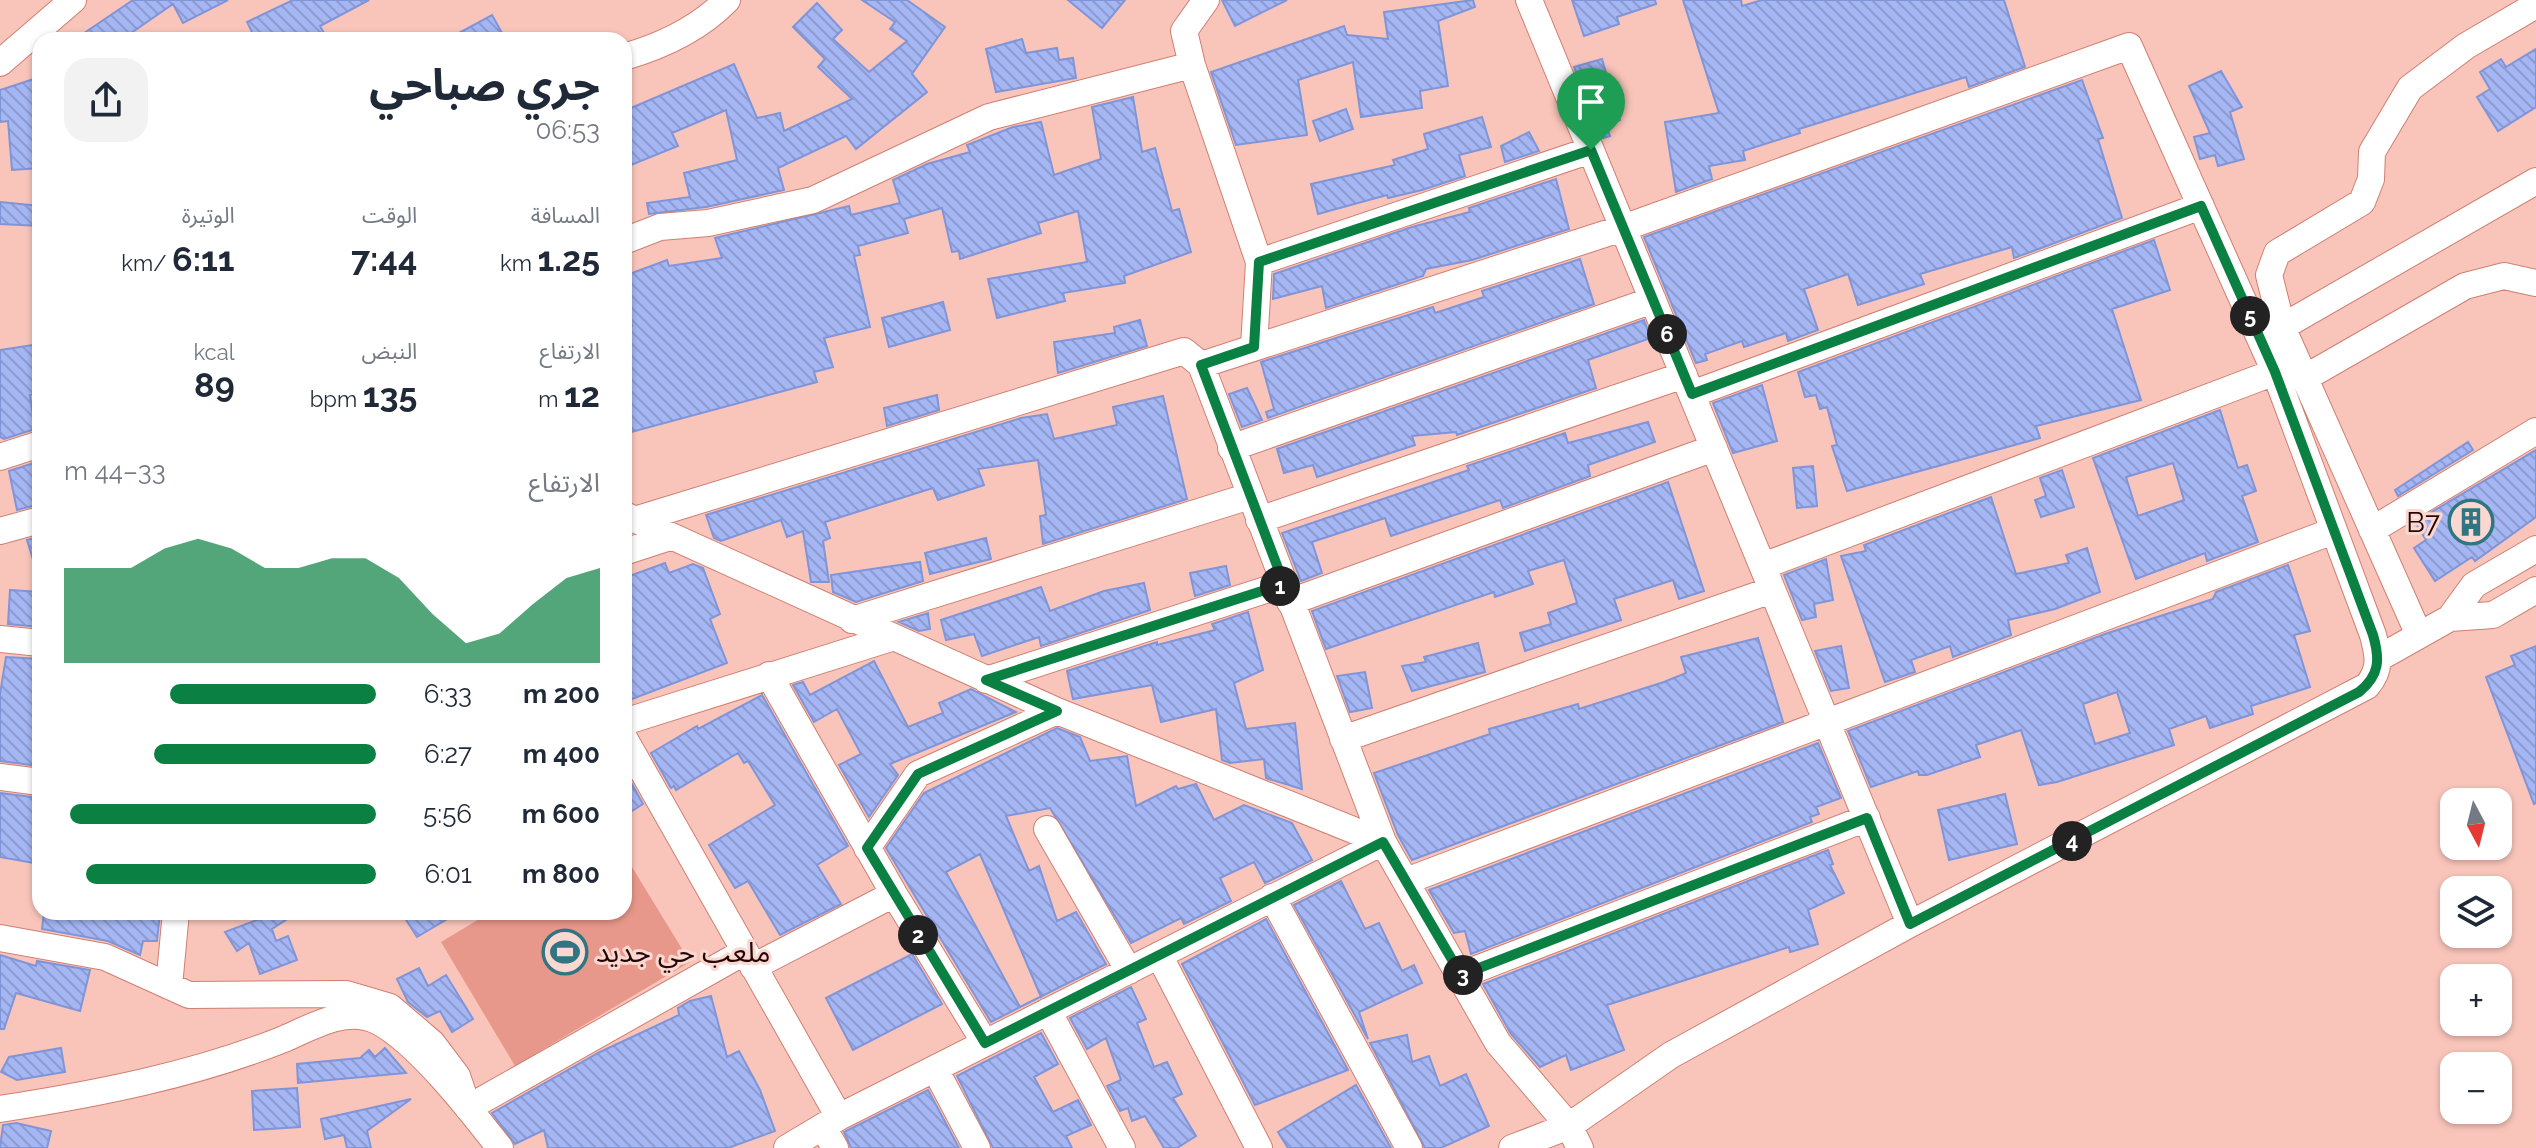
<!DOCTYPE html>
<html lang="ar">
<meta charset="utf-8">
<style>
:root{--surface:#fff;--page:#f2f2f3;--text:#1f2937;--muted:#747a83;--accent:#0b8043}
body{margin:0;font-family:Raleway,"Noto Sans Arabic",sans-serif;background:var(--page);color:var(--text);direction:rtl;height:100vh;display:flex;flex-direction:column;font-size:30px;white-space:nowrap}
*{box-sizing:border-box;margin:0}
p{font-size:26px;color:var(--muted)}
.icon{flex:none;width:44px;height:44px;fill:none;stroke:currentColor;stroke-width:2;stroke-linecap:round;stroke-linejoin:round}
.map{position:relative;flex:1;overflow:hidden;direction:ltr}
.details{position:absolute;left:32px;top:32px;width:600px;height:888px;display:flex;flex-direction:column;background:var(--surface);border-radius:24px;box-shadow:0 2px 6px #0004;direction:rtl}
.details>*{flex:none}
.needle{width:52px;rotate:173deg}
.controls{position:absolute;left:2440px;top:788px;display:grid;gap:16px}
.controls a{display:grid;place-items:center;width:72px;height:72px;border-radius:16px;background:var(--surface);box-shadow:0 2px 6px #0004;font-size:40px}
.pin{position:absolute;display:grid;place-items:center;width:68px;height:68px;color:#fff;margin:-82px -34px;border-radius:50% 50% 50% 0;rotate:-45deg;box-shadow:0 0 8px #0007}
.pin .icon{rotate:45deg}
.km{position:absolute;width:40px;height:40px;margin:-20px;border-radius:50%;background:#222;color:#fff;font-size:22px;line-height:40px;text-align:center}
.round{display:grid;place-items:center;flex:none;width:84px;height:84px;border-radius:24px;background:var(--page)}
.overview{display:flex;align-items:center;justify-content:space-between;height:136px;padding:0 32px}
h1{font-size:44px;font-weight:700;line-height:60px}
.metrics{display:grid;grid-template-columns:repeat(3,1fr);gap:12px;height:136px;padding:8px 32px}
.metrics div{display:grid;align-content:center}
.metrics b{font-size:34px;font-weight:700}
.metrics small{font-size:22px;font-weight:400}
.metrics p{font-size:22px}
.chart{height:224px;padding:16px 32px}
.chart p{display:flex;justify-content:space-between}
.chart svg{width:100%;height:144px;margin-top:8px;fill:var(--accent);opacity:.7}
ul{padding:0 32px;list-style:none;font-size:26px}
li{display:grid;grid-template-columns:128px 96px 1fr;align-items:center;height:60px}
li i{height:20px;border-radius:10px;background:var(--accent)}
.map>svg:first-child{display:block}
.green{fill:#e8988a}
.building{fill:url(#building-back-hatch);stroke:#8094d8;stroke-width:2;fill-rule:evenodd}
.lines{fill:none;stroke-linecap:round;stroke-linejoin:round}
.minor-casing{stroke:#d07f70;stroke-width:28}
.minor{stroke:#fff;stroke-width:26}
.route-casing{stroke:#fff;stroke-width:16}
.route{stroke:#0b8043;stroke-width:10}
.labels{text-anchor:middle;stroke-width:6;stroke-linejoin:round;paint-order:stroke}
.poi-label{font-size:28px;fill:#250704;stroke:#fad7d0;text-anchor:end}
</style>
<div class="map">
<svg width="2536" height="1148" viewBox="0 0 2536 1148">
<defs>
<pattern id="building-back-hatch" width="6" height="6" patternUnits="userSpaceOnUse" patternTransform="scale(2)"><rect width="6" height="6" fill="#a4b6f3"/><path d="M-1 5l2 2M0 0l6 6M5-1l2 2" fill="none" stroke="#8d9bcf"/></pattern>
</defs>
<rect width="100%" height="100%" fill="#f9c5bb"/>
<path class="green" d="M624 854 690 962 515 1066 441 942 491 912H624Z"/>
<path class="building" d="M133 0H228L183 23 173 4 121 40H74Z
M293 0H369L320 26 328 40H256L247 22Z
M862 0H907L945 27 912 74 927 92 856 149 846 136 778 168 784 190 706 207 649 214 647 203 690 197 684 173 737 160 726 110 672 133 678 146 631 165 624 147V111L734 64 757 118 780 113 784 131 852 99 818 67 825 59 793 27 817 3 842 30 833 39 869 72 907 41 890 29 895 22Z
M1068 0H1125L1102 28Z
M1222 0H1287L1235 26Z
M1473 0 1475 7 1438 21 1448 86 1420 91 1422 108 1361 117 1353 62 1298 80 1307 135 1236 145 1211 72 1344 26 1347 35 1388 39 1384 12Z
M1572 0H1655L1656 4 1617 17 1619 24 1584 36Z
M1683 0H1741L1742 6 1762 0H2004L2025 67 1969 87 1966 77 1799 129 1800 133 1743 151 1745 160 1709 166 1712 179 1676 192 1665 122 1719 113Z
M492 15 506 40H446Z
M1022 39 1026 53 1057 48 1059 60 1073 58 1076 78 996 92 986 49Z
M2536 49V107L2498 131 2477 97 2490 89 2480 72 2501 59 2506 67Z
M1602 59 1620 120 1606 124 1610 136 1603 138 1574 67Z
M2221 71 2242 107 2230 112 2244 159 2218 166 2215 155 2200 159 2194 137 2210 133 2189 86Z
M40 77V168L12 170 8 121 0 122V90Z
M2082 80 2103 138 2098 139 2122 218 2014 258 2012 247 1920 274 1924 284 1858 305 1848 274 1804 289 1818 330 1788 341 1786 333 1744 347 1742 341 1705 354 1707 360 1696 363 1644 237Z
M1133 97 1142 152 1155 148 1172 211 1179 209 1191 252 1124 276 1125 283 1063 293 1065 301 997 318 988 279 1087 262 1078 211 1038 223 1041 233 960 259 959 251 952 252 942 208 904 219 908 233 858 246 860 255 854 256 870 327 824 338 833 367 814 372 817 382 624 434V327L632 326 624 305V276L667 260 669 266 722 258 715 238 849 206 851 215 900 203 893 180 927 164 970 152 967 145 1013 127 1041 122 1054 175 1101 159 1092 107Z
M1346 109 1353 129 1320 141 1313 121Z
M1482 117 1491 147 1459 155 1465 176 1422 190 1388 198 1387 195 1318 214 1311 184 1395 165 1393 160 1428 149 1424 134Z
M1529 132 1539 151 1505 162 1501 146Z
M1556 179 1569 229 1472 260 1426 269 1423 276 1326 308 1322 286 1273 299 1274 274 1412 227 1470 212 1469 208Z
M0 202 40 206V226L0 224Z
M2154 240 2170 290 2112 309 2141 400 2036 426 2040 438 1847 491 1832 446 1837 445 1827 407 1820 409 1816 395 1805 397 1798 372Z
M1580 259 1594 304 1268 418 1266 412 1274 409 1261 362 1433 307 1435 313 1484 297 1482 291Z
M943 302 950 330 889 347 882 318Z
M1140 320 1147 346 1058 373 1054 342 1115 333 1114 327Z
M1644 320 1651 338 1588 360 1596 388 1457 435 1456 432 1412 436 1415 445 1317 477 1313 465 1284 473 1277 449Z
M40 344V393L30 395 35 429 4 439 0 437V350Z
M1762 385 1777 441 1733 453 1713 403Z
M1247 388 1262 420 1242 427 1229 394Z
M937 395 939 410 887 426 884 408Z
M1163 396 1187 499 1043 544 1040 516 1046 515 1038 460 978 469 984 485 938 500 933 488 825 522 830 538 823 541 829 582H811L803 531 787 537 781 520 721 541 714 538 706 515 1021 418 1047 414 1054 439 1117 425 1113 407Z
M2220 410 2238 468 2247 465 2256 491 2242 496 2258 542 2207 561 2205 553 2136 579 2093 458ZM2173 463 2184 500 2138 516 2126 477Z
M1648 422 1655 442 1588 465 1590 476 1503 508 1500 500 1391 536 1385 518 1312 542 1322 573 1301 581 1282 533 1469 470 1467 466 1565 433 1568 443Z
M2468 442 2473 450 2398 496 2395 490Z
M2536 450V517L2475 561 2472 557 2435 581 2414 548 2426 540 2415 522Z
M40 461V504L17 510 9 471Z
M1813 466 1817 506 1797 508 1793 468Z
M2062 470 2074 507 2041 517 2035 500 2046 496 2040 478Z
M1668 482 1704 591 1679 599 1673 580 1614 599 1621 620 1525 651 1520 633 1551 624 1548 613 1577 603 1564 560 1528 571 1533 584 1495 597 1494 592 1326 649 1312 611Z
M1991 497 2016 574 2069 563 2066 555 2087 548 2100 592 2055 609 2008 620 2011 635 1953 657 1950 646 1911 660 1915 672 1885 682 1841 556 1866 551 1864 545Z
M40 537V569H36L27 540Z
M986 538 991 559 930 574 925 553Z
M1826 559 1833 600 1814 604 1816 617 1802 620 1784 575Z
M920 562 923 581 856 602 833 592 831 575Z
M665 563 669 573 693 564 703 568 720 614 710 619 727 663 624 702V578Z
M2288 565 2310 631 2294 635 2310 687 2251 706 2253 714 2210 728 2206 716 2169 729 2174 745 2057 782 2039 785 2021 730 1976 745 1980 757 1927 775H1919L1918 771 1871 787 1848 731 2105 634 2213 599 2216 592ZM2117 692 2130 733 2095 744 2083 704Z
M1226 566 1230 585 1195 596 1190 573Z
M1144 583 1150 610 1041 646 1039 637 982 656 974 634 946 640 941 620 1041 587 1050 611 1104 591Z
M10 590 40 592V627L8 624Z
M1248 612 1263 670 1234 683 1246 729 1295 723 1302 789 1266 778 1264 759 1230 763 1222 760 1216 709 1161 722 1152 685 1073 699 1067 671 1157 642V645L1215 630 1212 624Z
M928 613 930 629 919 631 899 622Z
M1758 638 1783 722 1412 860 1398 835 1374 773 1490 734 1489 729 1578 704 1579 709 1664 682 1686 673 1681 657Z
M1478 643 1485 672 1412 691 1402 666 1426 662 1424 657Z
M1841 646 1849 688 1831 691 1815 651Z
M2536 646V803L2534 804 2486 677 2515 665 2511 656Z
M6 657 40 659V766L0 761V694Z
M874 661 908 727 943 713 939 703 971 689 1016 712 890 764 898 775 869 817 839 765 861 754 837 709 814 722 793 685 803 682 810 695Z
M1365 672 1372 708 1350 712 1337 676Z
M762 695 848 846 817 865 841 904 780 935 748 881 735 888 709 845 775 805 748 761 744 763 738 753 676 790 674 786 671 788 651 753 697 726 698 729Z
M1057 728 1080 737 1090 761 1127 756 1136 806 1176 786 1178 789 1196 784 1214 820 1244 805 1292 823 1312 860 1265 883 1254 862 1220 878 1231 901 1184 924 1181 918 1131 943 1050 808 1006 816 1029 871 1039 866 1057 921 1076 912 1106 964 1042 996 1041 997 980 854 946 872 1020 1007 1040 997 991 1022 886 848 924 793Z
M1818 743 1841 798 1816 807 1819 814 1810 817 1812 822 1471 954 1465 931 1454 933 1429 890Z
M624 770 643 804 624 816Z
M0 793 40 798V864L0 857Z
M2005 794 2017 844 1949 860 1938 810Z
M1828 850 1833 864 1830 865 1844 893 1808 910 1818 944 1790 952 1789 947 1607 1005 1624 1050 1571 1070 1566 1055 1540 1067 1511 1034 1483 984Z
M1341 881 1365 929 1379 923 1402 971 1414 965 1422 983 1359 1012 1368 1039 1294 905Z
M44 912H160L157 941H143L140 955 108 941 42 929Z
M278 912H290L292 916 272 929 276 941 288 936 297 960 260 974 249 943 237 951 225 932Z
M401 912H459L417 937Z
M1266 919 1348 1070 1255 1105 1182 964Z
M912 954 942 1004 853 1050 826 998Z
M0 955 36 966 37 961 90 970 80 1011 16 993 4 1029H0Z
M419 968 428 986 446 975 473 1019 452 1032 440 1011 427 1017 408 1002 397 979Z
M1131 987 1146 1019 1137 1023 1154 1067 1167 1062 1182 1094 1173 1098 1196 1136 1177 1148H1164L1145 1116 1132 1121 1128 1108 1120 1111 1107 1086 1121 1080 1106 1038 1087 1049 1070 1018Z
M711 996 727 1057 739 1051 760 1090 775 1131 728 1148H548L544 1130 515 1144 492 1113 600 1052 679 1015 678 1008 690 1001Z
M1041 1033 1058 1064 1034 1077 1053 1112 1078 1100 1091 1125 1066 1136 1072 1148H993L957 1076Z
M1407 1035 1412 1062 1429 1056 1440 1086 1466 1074 1489 1126 1441 1148H1425L1370 1043Z
M61 1048 65 1072 17 1080 1 1072 9 1057Z
M385 1048 406 1073 298 1083 297 1064 360 1058 369 1050 375 1057Z
M1356 1085 1391 1148H1288L1278 1132Z
M297 1088 300 1127 254 1130 252 1091Z
M928 1090 959 1148H851L844 1132Z
M411 1099 367 1131 371 1148H347L344 1135 325 1139 321 1119Z
M16 1123 51 1131 47 1148H0L3 1125Z"/>
<g class="lines">
<g class="minor-casing">
<path id="minor" d="M1206 0 1184 31 1192 65 1259 262 1254 347
M1529 0 1910 924
M624 57C662 46 700 28 727 0
M0 63 73 0
M624 241 660 227 708 223 813 200 989 117 1192 65
M1259 262 1591 150
M2282 327 2536 181
M1201 365 1623 228 2129 46 2275 372 2373 635C2378 654 2382 669 2367 686L1910 924 1671 1055 1569 1126 1512 1148
M2303 379 2465 286 2504 276 2536 283
M1692 394 2201 206
M1231 448 1653 300
M0 457 40 444
M627 516 1057 711 1383 842 1498 1043 1569 1126 1580 1148
M635 520 1184 351 1201 365 1383 842 839 1117 787 1148
M1259 520 1684 375
M2372 530 2536 431
M0 531 40 520
M624 552 670 537
M1763 566 2275 372
M1290 602 1714 448
M2450 618 2493 615 2536 590
M852 620 1250 496
M2419 635 2282 327 2269 275 2277 253 2362 202 2371 179 2372 152 2410 88 2466 46 2536 5
M0 639 40 643
M2379 658 2450 618 2474 585 2536 549
M769 675 894 894 985 1043
M986 680 1284 584
M624 722 891 638
M624 738 839 1117
M1343 739 1772 590
M0 777 40 782
M1047 829 1129 971
M867 848 918 774 1057 711
M1406 881 2333 531
M1272 897 1409 1148
M0 938 105 957 189 995 346 994 390 1007 432 1043 457 1076 468 1108 744 952
M1159 955 1259 1148
M753 967 894 894
M1461 975 1867 818
M169 986 176 912
M1048 1011 1122 1148
M935 1069 977 1148
M0 1109C96 1094 194 1075 284 1039 312 1027 346 1006 377 1021 417 1041 472 1112 500 1148
M823 1127 835 1148"/>
</g>
<use href="#minor" class="minor"/>
</g>
<g class="lines">
<g class="route-casing">
<path id="route" d="M1591 150 1692 394 2201 206 2275 372 2373 635C2380 659 2380 675 2359 692L1910 924 1867 818 1461 975 1383 842 985 1043 867 848 918 774 1057 711 986 680 1284 584 1201 365 1254 347 1259 262Z"/>
</g>
<use href="#route" class="route"/>
</g>
<defs>
<g id="building-ring" transform="scale(2.3)"><circle r="9.5" fill="#fad7d0" stroke="#2f7582" stroke-width="1.5"/><path d="M-4-6H4V6H1V3H-1V6H-4ZM-2.5-4.3h1.7v1.8h-1.7ZM.8-4.3h1.7v1.8H.8ZM-2.5-1h1.7V.8h-1.7ZM.8-1h1.7V.8H.8Z" fill="#2f7582"/></g>
<g id="stadium-ring" transform="scale(2.3)"><circle r="9.5" fill="#fad7d0" stroke="#2f7582" stroke-width="1.5"/><path d="M0-5a6.5 5 0 1 0 0 10a6.5 5 0 1 0 0-10ZM-3.5-1.8h7v3.6h-7Z" fill="#2f7582"/></g>
</defs>
<g fill-rule="evenodd">
<use href="#building-ring" x="2471" y="522"/>
<use href="#stadium-ring" x="565" y="952"/>
</g>
<g class="labels">
<g class="poi-label">
<text x="2440" y="532">B7</text>
<text x="596" y="962" text-anchor="start">ملعب حي جديد</text>
</g>
</g>
</svg>
<div class="controls">
<a><svg class="needle" viewBox="-14 -14 28 28"><path d="M0-13l5 13h-10z" fill="#e53935"/><path d="M0 13l5-13h-10z" fill="#747a83"/></svg></a>
<a><svg class="icon" aria-label="layers" viewBox="0 0 24 24"><path d="M12 4l9 5-9 5-9-5zM3 14l9 5 9-5"/></svg></a>
<a>+</a>
<a>−</a>
</div>
<div class="pin" style="left:1591px;top:150px;background:#1e9e55"><svg class="icon" aria-label="arrive" viewBox="0 0 24 24"><path d="M6 21V4h12l-3 4 3 4H6"/></svg></div>
<b class="km" style="left:1280px;top:586px">1</b>
<b class="km" style="left:918px;top:935px">2</b>
<b class="km" style="left:1463px;top:975px">3</b>
<b class="km" style="left:2072px;top:841px">4</b>
<b class="km" style="left:2250px;top:316px">5</b>
<b class="km" style="left:1667px;top:334px">6</b>
<section class="details">
<div class="overview"><div><h1>جري صباحي</h1><p>06:53</p></div><a class="round"><svg class="icon" aria-label="share" viewBox="0 0 24 24"><path d="M12 15V3M7 8l5-5 5 5M5 13v7h14v-7"/></svg></a></div>
<div class="metrics">
<div><p>المسافة</p><b>1.25<small> km</small></b></div>
<div><p>الوقت</p><b>7:44</b></div>
<div><p>الوتيرة</p><b>6:11<small> /km</small></b></div>
</div>
<div class="metrics">
<div><p>الارتفاع</p><b>12<small> m</small></b></div>
<div><p>النبض</p><b>135<small> bpm</small></b></div>
<div><p>kcal</p><b>89</b></div>
</div>
<div class="chart"><p><span>الارتفاع</span>33–44 m</p>
<svg viewBox="0 0 160 44" preserveAspectRatio="none"><path d="M0 44V15L10 15L20 15L30 9L40 6L50 9L60 15L70 15L80 12L90 12L100 18L110 29L120 38L130 35L140 26L150 18L160 15V44z"/></svg>
</div>
<ul>
<li><b>200 m</b>6:33<i style="width:66%"></i></li>
<li><b>400 m</b>6:27<i style="width:71%"></i></li>
<li><b>600 m</b>5:56<i style="width:98%"></i></li>
<li><b>800 m</b>6:01<i style="width:93%"></i></li>
</ul>
</section>
</div>
